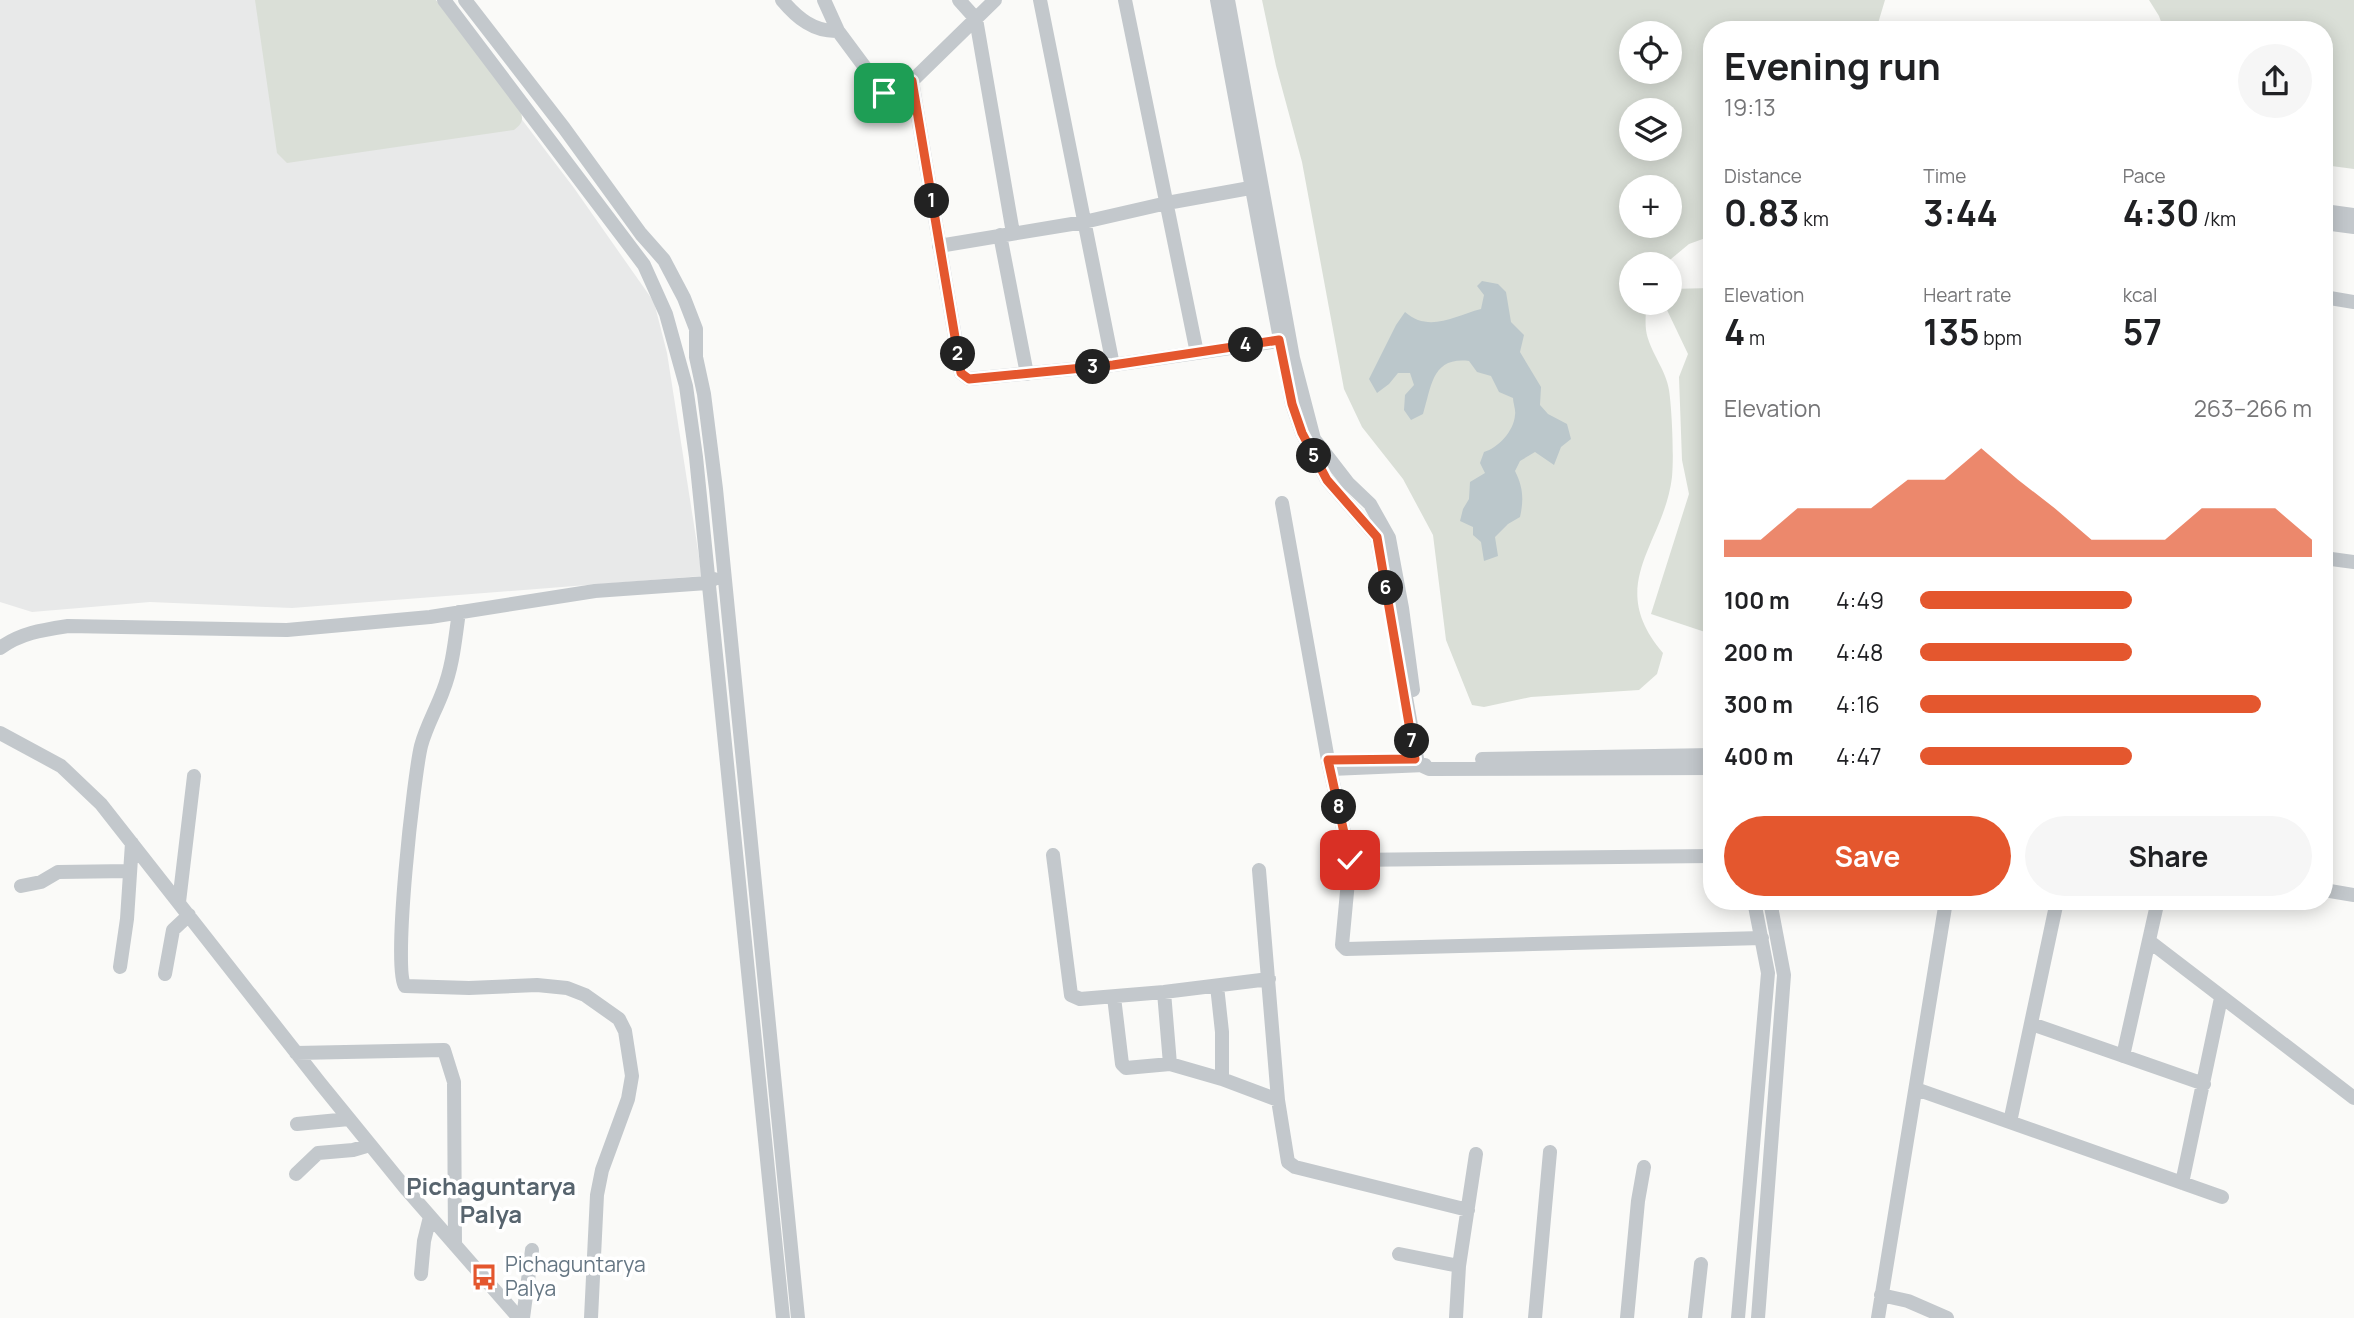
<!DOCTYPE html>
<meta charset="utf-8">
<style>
:root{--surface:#fff;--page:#f6f6f6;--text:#202124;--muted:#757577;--accent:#e4572e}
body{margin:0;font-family:Manrope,sans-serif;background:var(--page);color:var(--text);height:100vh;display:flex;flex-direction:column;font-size:26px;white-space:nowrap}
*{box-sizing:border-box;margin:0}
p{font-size:23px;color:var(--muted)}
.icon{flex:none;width:38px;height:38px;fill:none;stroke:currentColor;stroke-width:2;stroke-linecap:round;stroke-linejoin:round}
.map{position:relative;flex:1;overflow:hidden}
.sheet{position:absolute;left:1703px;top:21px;width:630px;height:889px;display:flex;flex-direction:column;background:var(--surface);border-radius:28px;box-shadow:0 4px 18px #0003}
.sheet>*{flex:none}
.buttons{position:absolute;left:1619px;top:21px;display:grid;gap:14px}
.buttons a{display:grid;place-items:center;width:63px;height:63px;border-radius:50%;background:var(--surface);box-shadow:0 4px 18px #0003;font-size:35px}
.pin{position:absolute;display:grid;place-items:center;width:60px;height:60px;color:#fff;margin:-30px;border-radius:14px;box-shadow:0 4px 10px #0006}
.km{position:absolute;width:35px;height:35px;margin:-18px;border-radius:50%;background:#222;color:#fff;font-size:19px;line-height:35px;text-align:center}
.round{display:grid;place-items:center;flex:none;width:74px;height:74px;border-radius:37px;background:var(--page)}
.head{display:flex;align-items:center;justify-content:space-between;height:119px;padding:0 21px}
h1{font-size:38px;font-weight:700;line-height:52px}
.metrics{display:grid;grid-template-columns:repeat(3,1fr);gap:10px;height:119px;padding:7px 21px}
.metrics div{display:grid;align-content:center}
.metrics b{font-size:35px;font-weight:700}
.metrics small{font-size:19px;font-weight:400}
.metrics p{font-size:19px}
.chart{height:196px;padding:14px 21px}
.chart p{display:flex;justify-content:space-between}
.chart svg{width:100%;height:126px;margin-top:7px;fill:var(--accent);opacity:.7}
.button{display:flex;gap:14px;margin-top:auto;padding:14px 21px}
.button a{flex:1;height:80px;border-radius:42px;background:var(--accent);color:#fff;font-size:28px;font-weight:700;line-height:80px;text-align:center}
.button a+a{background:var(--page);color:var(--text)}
ul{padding:0 21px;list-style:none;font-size:23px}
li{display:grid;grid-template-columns:112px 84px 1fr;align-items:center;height:52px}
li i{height:18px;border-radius:9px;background:var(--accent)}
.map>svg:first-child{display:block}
.built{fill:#e8e9e9}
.green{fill:#dadfd7;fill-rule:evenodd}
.water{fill:#bbc7cb}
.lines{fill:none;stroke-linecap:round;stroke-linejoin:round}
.minor{stroke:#c3c8cc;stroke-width:14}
.route-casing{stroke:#fff;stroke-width:14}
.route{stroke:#e4572e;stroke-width:9}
.labels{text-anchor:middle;stroke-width:7;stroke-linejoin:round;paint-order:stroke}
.poi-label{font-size:21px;fill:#657683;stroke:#fff;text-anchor:start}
.quarter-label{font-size:24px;font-weight:bold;fill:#57646e;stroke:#fff}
</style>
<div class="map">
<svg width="2354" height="1318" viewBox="0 0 2354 1318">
<rect width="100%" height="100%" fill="#fafaf8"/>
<path class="built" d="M0 0H431L574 188 654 302 667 353 702 576 292 608 150 602 32 612 0 602Z"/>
<path class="green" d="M255 0H436L520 110C524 120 522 124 514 130L287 163 277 153Z
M1262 0H1885L1876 30H1712L1711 236 1689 244 1665 264H1631V303H1646C1646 312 1645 321 1646 330 1649 351 1666 369 1669 390 1672 410 1674 457 1672 477 1664 545 1604 584 1663 653L1657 674 1639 690 1531 697 1484 707 1472 705 1446 640 1433 535 1403 479 1362 427 1344 389 1302 162 1276 66ZM1631 33H1670V72H1631ZM1631 110H1670V149H1631ZM1631 187H1670V226H1631Z
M2149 0H2354V169L2324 165V30H2164L2159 16Z
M1711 288 1712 633 1711 634 1651 614 1689 494 1682 460 1679 377 1688 354 1667 310 1670 289Z"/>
<path class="water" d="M1482 281 1498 284 1506 292 1511 322 1524 335 1520 352 1541 387 1540 405 1548 414 1567 424 1571 439 1561 447 1554 465 1535 452 1520 461 1515 471C1523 487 1524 499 1520 517L1508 524 1495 537 1498 556 1484 561 1481 542 1473 535V527L1460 521 1463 509 1469 499 1470 482 1485 473 1480 463 1484 452C1498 448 1514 431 1515 415 1516 410 1513 403 1513 398L1499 392 1491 376 1477 372 1469 361C1432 357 1432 385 1423 414L1411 420 1404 410 1405 395 1414 385 1410 373H1398L1389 384 1377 393 1369 379 1396 325 1405 312C1429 333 1454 316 1481 309L1484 295 1477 286Z"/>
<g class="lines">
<path class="minor" d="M444 0 644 265 666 314 686 386 696 457 783 1318
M465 0 564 128 641 234 664 260 684 298 696 329V357L704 394 716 489 798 1318
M782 0C797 18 814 32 838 31
M824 0 838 31 884 93 894 94 912 81 995 0
M959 0 976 19 1013 233
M1040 0 1113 365
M1125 0 1197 353
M1217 0 1292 404 1302 433 1327 480 1377 537 1418 764 1429 769 1712 768
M1228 0 1293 358 1314 439 1348 483 1370 504 1389 538 1402 608 1413 690
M912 81 961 373 969 379 1113 365 1285 340
M2324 211 2354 215
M2324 223 2354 227
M1000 235 1027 374
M939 246 1084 222 1167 203 1261 186
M2324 297 2354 302
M1282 503 1328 760 1350 860 1342 945 1346 949 1762 938
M2324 558 2354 562
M2324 608V609
M459 612C455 639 453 666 443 691 436 710 426 727 421 746 414 775 392 970 405 986L469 988 537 985 567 988 585 995 619 1019 625 1031 632 1076 628 1099 602 1170 597 1195 591 1318
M0 648C21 633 42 630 68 626L287 630 430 617 595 591 707 583 714 579
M0 733 61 766 101 804 320 1083 407 1190 519 1318
M1482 759 1712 755
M1331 769 1425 765
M1053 855 1071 995 1080 999 1164 992 1269 979
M1350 860 1712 856
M1259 870 1278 1100 1288 1162 1295 1167 1468 1210
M21 886 41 882 58 872 130 871
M2324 890 2354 895
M179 902 194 776
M2149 941 2354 1098
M120 967 127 919 132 843
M165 974 173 930 189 915
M1217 986 1222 1032V1079
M1164 992 1170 1064
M1114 997 1122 1064 1126 1068 1170 1064 1222 1079 1278 1100
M2032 1024 2204 1084
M296 1053 444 1050 454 1082 455 1245
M2123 1056 2156 909
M1916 1089 2222 1197
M2010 1122 2057 901
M297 1124 349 1119
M296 1174 318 1153 353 1150 370 1145
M2182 1183 2221 998
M1399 1254 1459 1266
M421 1274 424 1241 430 1217
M1881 1295 1908 1301 1947 1318
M523 1318 532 1250
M1456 1318 1459 1266 1476 1154
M1535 1318 1550 1152
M1627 1318 1638 1201 1644 1167
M1695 1318 1701 1264
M1738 1318 1768 973 1754 901
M1758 1318 1784 975 1770 901
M1878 1318 1946 901"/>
</g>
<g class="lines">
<g class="route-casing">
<path id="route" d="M884 93 894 94 912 81 961 373 969 379 1113 365 1279 340 1292 404 1302 433 1327 480 1377 537 1415 759 1328 760 1350 860"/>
</g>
<use href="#route" class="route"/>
</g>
<defs>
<g id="bus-bare" transform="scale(2.1)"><path d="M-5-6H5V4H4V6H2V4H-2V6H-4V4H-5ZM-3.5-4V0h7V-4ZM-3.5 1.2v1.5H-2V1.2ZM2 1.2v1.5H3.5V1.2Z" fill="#e4572e" stroke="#fff" stroke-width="2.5" paint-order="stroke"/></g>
</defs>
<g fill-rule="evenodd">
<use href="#bus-bare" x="484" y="1277"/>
</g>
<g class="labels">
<g class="poi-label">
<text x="505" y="1272">Pichaguntarya<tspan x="505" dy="24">Palya</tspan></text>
</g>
<g class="quarter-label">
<text x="491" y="1195">Pichaguntarya<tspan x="491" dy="28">Palya</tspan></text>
</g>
</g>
</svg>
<div class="buttons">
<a><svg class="icon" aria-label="locate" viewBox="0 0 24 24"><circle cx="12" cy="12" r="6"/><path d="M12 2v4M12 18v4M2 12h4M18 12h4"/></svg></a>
<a><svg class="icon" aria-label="layers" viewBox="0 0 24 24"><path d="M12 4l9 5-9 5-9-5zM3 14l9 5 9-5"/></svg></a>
<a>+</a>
<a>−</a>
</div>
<div class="pin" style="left:884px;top:93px;background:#1e9e55"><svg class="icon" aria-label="arrive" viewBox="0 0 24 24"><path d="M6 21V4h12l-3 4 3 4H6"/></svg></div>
<div class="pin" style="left:1350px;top:860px;background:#d93025"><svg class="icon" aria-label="check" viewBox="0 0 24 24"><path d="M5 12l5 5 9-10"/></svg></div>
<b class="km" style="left:932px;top:201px">1</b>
<b class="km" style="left:958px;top:354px">2</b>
<b class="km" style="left:1093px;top:367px">3</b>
<b class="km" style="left:1246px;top:345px">4</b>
<b class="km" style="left:1314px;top:456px">5</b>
<b class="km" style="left:1386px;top:588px">6</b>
<b class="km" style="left:1412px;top:741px">7</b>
<b class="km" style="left:1339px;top:807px">8</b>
<section class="sheet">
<div class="head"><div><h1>Evening run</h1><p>19:13</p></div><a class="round"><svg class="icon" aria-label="share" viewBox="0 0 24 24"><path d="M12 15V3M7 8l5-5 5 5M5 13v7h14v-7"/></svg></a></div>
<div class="metrics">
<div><p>Distance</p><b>0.83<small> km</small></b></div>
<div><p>Time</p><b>3:44</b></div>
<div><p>Pace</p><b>4:30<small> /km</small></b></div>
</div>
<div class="metrics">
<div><p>Elevation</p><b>4<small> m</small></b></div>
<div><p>Heart rate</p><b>135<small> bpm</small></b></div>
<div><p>kcal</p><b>57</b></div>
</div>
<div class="chart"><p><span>Elevation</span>263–266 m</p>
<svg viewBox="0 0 160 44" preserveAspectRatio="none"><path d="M0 44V38L10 38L20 27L30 27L40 27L50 17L60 17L70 6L80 17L90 27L100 38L110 38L120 38L130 27L140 27L150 27L160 38V44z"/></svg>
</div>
<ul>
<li><b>100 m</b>4:49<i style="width:54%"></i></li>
<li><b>200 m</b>4:48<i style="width:54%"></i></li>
<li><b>300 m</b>4:16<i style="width:87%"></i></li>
<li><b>400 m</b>4:47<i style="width:54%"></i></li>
</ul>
<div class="button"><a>Save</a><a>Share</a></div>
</section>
</div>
